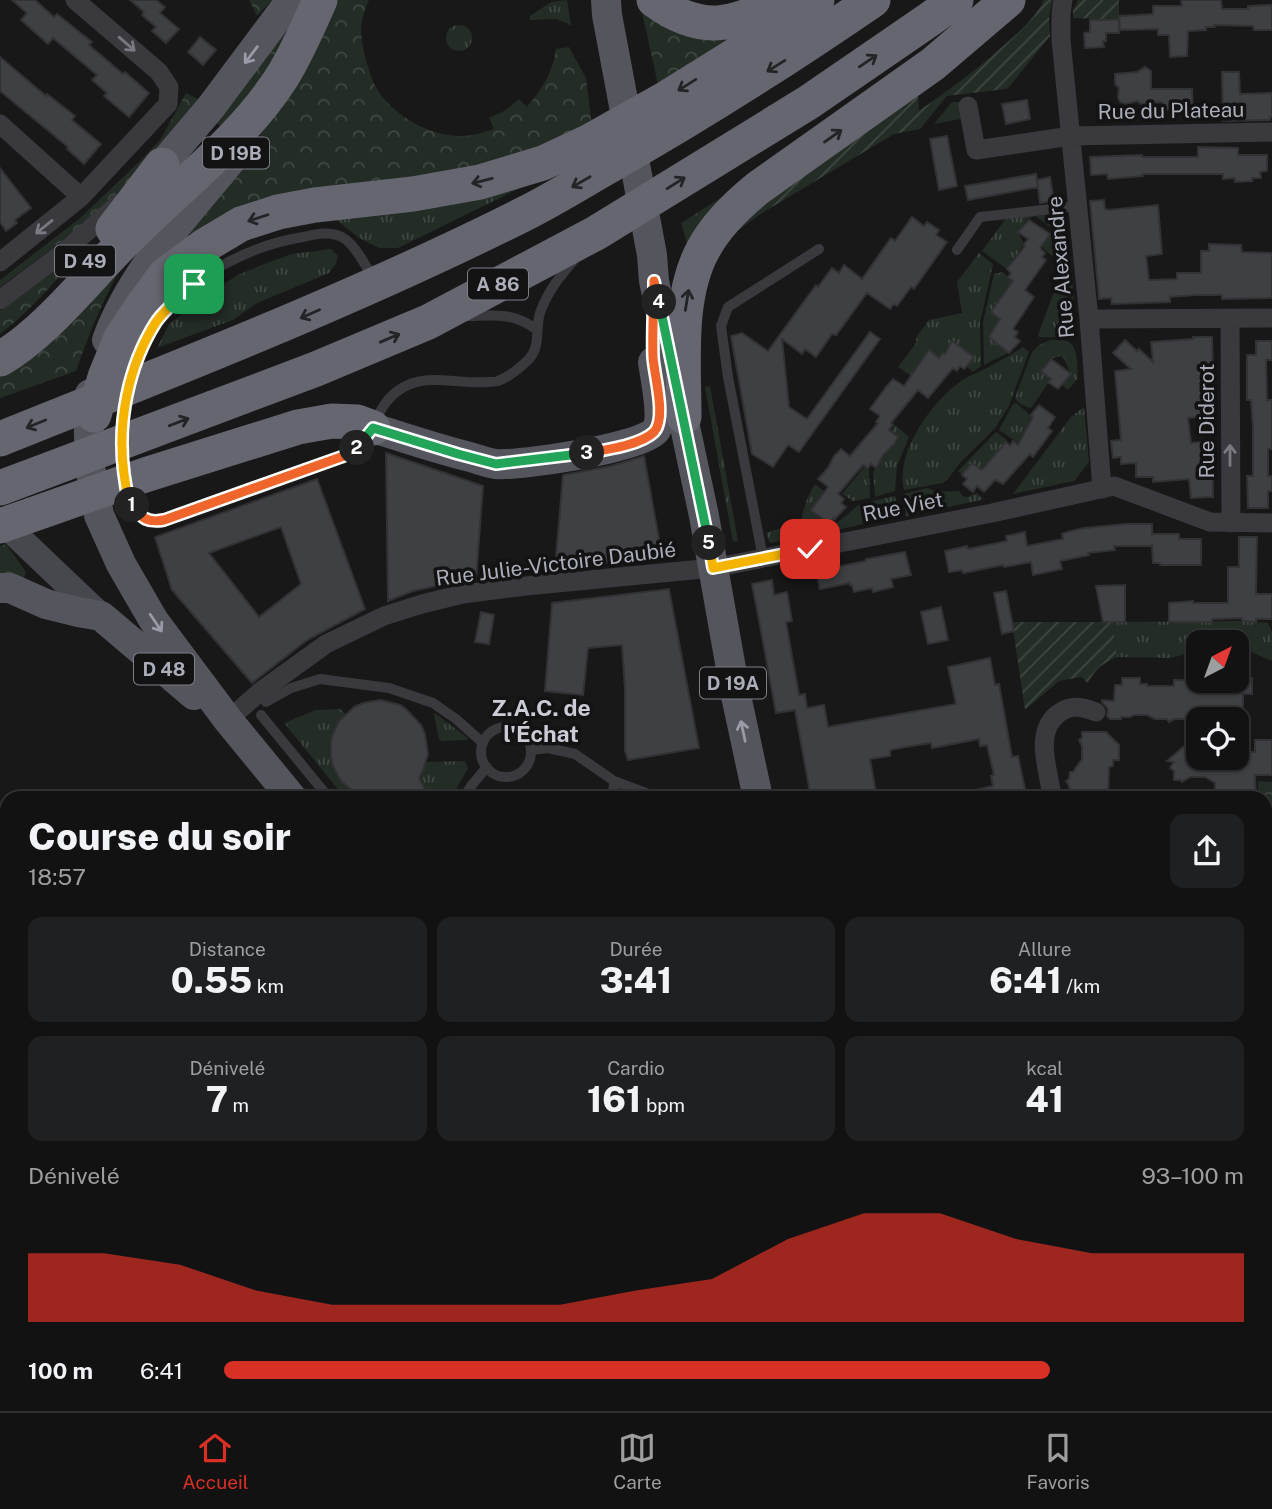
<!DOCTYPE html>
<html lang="fr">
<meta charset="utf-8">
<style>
:root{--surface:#121213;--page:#1f2021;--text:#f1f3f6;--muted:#9c9ea0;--line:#313233;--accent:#d93025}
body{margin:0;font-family:"Public Sans",sans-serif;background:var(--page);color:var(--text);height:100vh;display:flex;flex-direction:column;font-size:26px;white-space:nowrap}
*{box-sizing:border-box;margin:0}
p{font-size:23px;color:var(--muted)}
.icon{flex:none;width:38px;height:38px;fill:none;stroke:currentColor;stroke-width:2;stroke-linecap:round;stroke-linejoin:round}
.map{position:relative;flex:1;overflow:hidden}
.drawer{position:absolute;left:0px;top:791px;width:1272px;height:621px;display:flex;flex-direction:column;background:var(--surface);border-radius:21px 21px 0 0;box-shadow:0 2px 5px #0004,0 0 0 2px var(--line)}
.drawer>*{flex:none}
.needle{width:46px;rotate:41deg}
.controls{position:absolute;left:1186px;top:630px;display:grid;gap:14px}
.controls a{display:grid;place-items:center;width:63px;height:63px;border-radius:14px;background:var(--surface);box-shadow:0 2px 5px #0004,0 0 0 2px var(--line);font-size:35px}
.pin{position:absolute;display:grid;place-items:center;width:60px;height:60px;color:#fff;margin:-30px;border-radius:14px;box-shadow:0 4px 10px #0006}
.km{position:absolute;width:35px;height:35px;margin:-18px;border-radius:50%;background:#222;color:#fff;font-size:19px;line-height:35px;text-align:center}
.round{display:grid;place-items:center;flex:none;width:74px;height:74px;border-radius:14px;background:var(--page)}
.headline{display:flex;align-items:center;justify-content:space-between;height:119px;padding:0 28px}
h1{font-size:38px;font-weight:800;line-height:52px}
.metrics{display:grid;grid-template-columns:repeat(3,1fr);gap:10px;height:119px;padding:7px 28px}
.metrics div{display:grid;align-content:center;border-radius:14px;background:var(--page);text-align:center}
.metrics b{font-size:35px;font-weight:800}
.metrics small{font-size:19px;font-weight:400}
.metrics p{font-size:19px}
.chart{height:196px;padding:14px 28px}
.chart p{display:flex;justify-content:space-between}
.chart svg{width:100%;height:126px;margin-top:7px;fill:var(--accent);opacity:.7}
ul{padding:0 28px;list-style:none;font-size:23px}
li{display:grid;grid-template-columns:112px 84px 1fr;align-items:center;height:52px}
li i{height:18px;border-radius:9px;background:var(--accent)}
.menu{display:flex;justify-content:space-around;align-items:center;height:98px;border-top:2px solid var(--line);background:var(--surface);font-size:19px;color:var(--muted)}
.menu a{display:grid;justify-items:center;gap:4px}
.menu .current{color:var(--accent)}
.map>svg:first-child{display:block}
.built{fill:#242426}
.grass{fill:url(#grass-tufts)}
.forest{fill:url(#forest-crowns)}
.cemetery{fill:url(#cemetery-stones)}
.garden{fill:url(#garden-furrows)}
.building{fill:#3f4043;stroke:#323235;stroke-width:2;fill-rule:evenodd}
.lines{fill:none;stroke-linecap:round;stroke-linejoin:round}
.lane{stroke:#39393e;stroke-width:10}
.street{stroke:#39393e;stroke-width:19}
.secondary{stroke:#47484e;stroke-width:26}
.primary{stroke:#55555d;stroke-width:30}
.highway{stroke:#65666f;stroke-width:35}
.rail-casing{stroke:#525359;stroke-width:8}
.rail{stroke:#131314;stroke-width:5;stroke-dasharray:16;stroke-linecap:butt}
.oneway{stroke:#787981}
.oneway2{stroke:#9a9ba6}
.oneway3{stroke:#232426}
.split-1-casing{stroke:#fff;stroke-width:14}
.split-2-casing{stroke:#fff;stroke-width:14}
.split-3-casing{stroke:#fff;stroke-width:14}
.split-4-casing{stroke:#fff;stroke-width:14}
.split-5-casing{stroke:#fff;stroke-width:14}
.split-6-casing{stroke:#fff;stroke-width:14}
.split-1{stroke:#f5b400;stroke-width:9}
.split-2{stroke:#f0652b;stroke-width:9}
.split-3{stroke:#22a559;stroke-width:9}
.split-4{stroke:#f0652b;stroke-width:9}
.split-5{stroke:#22a559;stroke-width:9}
.split-6{stroke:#f5b400;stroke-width:9}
.labels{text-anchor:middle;stroke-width:7;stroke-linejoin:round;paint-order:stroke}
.shield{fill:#131314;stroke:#7d7f87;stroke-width:2}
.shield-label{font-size:19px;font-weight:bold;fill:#abadb8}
.street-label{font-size:21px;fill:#abadb8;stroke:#131314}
.neighbourhood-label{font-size:23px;font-weight:bold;fill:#cbccd5;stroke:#131314}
</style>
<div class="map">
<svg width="1272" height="1411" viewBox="0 0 1272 1411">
<defs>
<pattern id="grass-tufts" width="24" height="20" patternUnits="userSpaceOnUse" patternTransform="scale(1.75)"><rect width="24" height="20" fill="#242c26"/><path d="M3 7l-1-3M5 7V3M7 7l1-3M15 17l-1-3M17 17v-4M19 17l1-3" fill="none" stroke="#414843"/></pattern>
<pattern id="forest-crowns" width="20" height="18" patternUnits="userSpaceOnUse" patternTransform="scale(1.75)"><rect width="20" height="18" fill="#242c26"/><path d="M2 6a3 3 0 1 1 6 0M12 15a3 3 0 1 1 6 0" fill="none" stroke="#414843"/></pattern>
<pattern id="cemetery-stones" width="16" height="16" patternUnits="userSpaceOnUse" patternTransform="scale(1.75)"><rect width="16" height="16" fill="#242c26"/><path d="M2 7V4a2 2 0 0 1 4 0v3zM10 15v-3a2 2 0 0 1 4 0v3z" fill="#414843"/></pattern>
<pattern id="garden-furrows" width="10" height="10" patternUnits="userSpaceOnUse" patternTransform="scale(1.75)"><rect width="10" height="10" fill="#242c26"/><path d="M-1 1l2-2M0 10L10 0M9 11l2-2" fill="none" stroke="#414843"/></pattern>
</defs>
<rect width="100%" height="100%" fill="#181819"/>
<path class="built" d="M542 1405H762L767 1411H530Z"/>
<path class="grass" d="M567 0 571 25 556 19 530 20V16L551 2Z
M446 38a13 13 0 1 1 26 0a13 13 0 1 1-26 0Z
M952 102H962L965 118 934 124Z
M563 167 398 248H379L359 238 334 218Z
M1065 208 1069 245 1062 254 1052 256 1040 245 1053 229 1035 216 1027 219 1018 232 1024 244 1007 269 982 251 1007 217Z
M331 249 338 256 336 264 329 273 257 303 233 320 157 348 169 324 212 291 238 275 264 264 292 254Z
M979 253 993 264 980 323 981 366 973 372 966 366 952 341 940 358 929 351 911 376 898 367 917 342 915 339 929 320 962 313 957 282Z
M1071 257 1076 338 1039 337 1038 335 1061 273Z
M1003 272 1013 282 992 312 1000 320 989 337 1010 352 984 365 983 322 994 274Z
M1050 340C1055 340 1062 339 1067 341 1079 346 1077 367 1078 378L1068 390 1062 385 1071 374 1063 357 1060 356 1050 359 1041 371 1051 379 1031 408C1026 407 1018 404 1015 398L1032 352 1039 345Z
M1023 347 1029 352 1008 408 995 428 959 464 948 479 943 483 904 490C895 454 930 403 961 381 968 376 977 373 985 369 998 362 1011 355 1023 347Z
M710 386 738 541 733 542 705 387Z
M1016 403 1035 419 1018 443 999 430 1013 404Z
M1084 407 1089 462 1074 481 1013 494 1071 417Z
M895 425 909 437 897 466 895 491 875 497 873 472 876 468V466L885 455 883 453 887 448 889 449 898 437 891 431Z
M996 432 1007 440 983 471 964 476 958 471Z
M865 466 869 470 870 496V498L853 501 842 494Z
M815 484 824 491 811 510 829 524 809 532 801 522C803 508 808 495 815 484Z
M927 488C938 492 948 492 959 491L963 496 968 497 977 493 983 499H986L906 516 903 494Z
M895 496 897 509 893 517 811 536 838 522 860 504Z
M787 526 797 538 770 543 766 533Z
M1242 621 1268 623 1272 632V661L1237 646V642H1199V647L1179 656 1170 658 1117 657 1113 622Z
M340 709 346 714C327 736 325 755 343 778 349 786 354 793 364 796 373 798 383 798 392 798H345L284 723 316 710Z
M435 713 468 738 467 740 442 741 439 739 434 714Z
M465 761 468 768 451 798H424V788L418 779 426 762Z
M353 1405H391L379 1411H346Z
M805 1405H846L847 1411H810Z"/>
<path class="forest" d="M249 0H272L257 16Z
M336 0H369C358 24 360 38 367 63 370 76 376 91 386 101 404 121 435 137 462 136 473 136 484 132 494 129L489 118 506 110 519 99 527 107C542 89 553 72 556 49L569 47 586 78 592 127 531 156 217 222 178 239 257 140 289 95Z
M640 3 765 20 659 89Z
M279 30 294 41 224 129 212 120Z
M186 93 202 101 140 174 85 224 0 287V280L79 219 139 162 160 140Z
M741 185 691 257 681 223Z
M134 244C109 286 92 325 76 371L0 398V371Z
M72 254 73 261C50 287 28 313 0 334V311Z
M6 544 26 572 22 584 0 578V546Z
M1258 781 1272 782V927L1265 926V798H1252L1258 794Z
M0 945 7 952V994L0 997Z"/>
<path class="cemetery" d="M1265 1199H1272V1411H954L953 1405H1265Z"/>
<path class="garden" d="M1044 0H1053L1049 16 1050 36 1009 87 1006 89 947 96 920 129 894 134 762 213 736 232 730 227 918 95 919 111C947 91 975 71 1001 48 1018 33 1034 20 1044 0Z
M1078 0H1119V20L1073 18V11Z
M1012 622H1113L1117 657C1103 663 1095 669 1088 683L1081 677 1059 681 1025 710Z"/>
<path class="building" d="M12 0H35L54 17 57 14 92 42 89 45 123 74 125 72 149 93 129 117 104 96 107 93 92 80 97 75 53 38 48 44 21 20 27 13Z
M130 0H156L165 7 160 13 179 29 166 43 152 31 156 27 142 15 144 12Z
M1181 0H1221L1222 9H1248V6L1272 5V30H1254L1253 26 1214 25 1215 27H1206V30L1188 31 1187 56 1170 57 1169 35H1158V29L1120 30 1119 16 1153 14V6H1182Z
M1090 20H1119V33H1106V41H1103L1104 47 1085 48 1084 33 1090 32Z
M200 37 216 50 203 65 188 52Z
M0 57 46 96 47 94 75 116 72 120 101 144 84 164 67 149 68 147 0 91Z
M1145 67 1151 71V89H1192L1193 109 1163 110 1162 102 1141 104 1137 101 1126 104 1120 102 1118 97 1119 88 1115 84V74L1137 72Z
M1222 72H1239L1240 94 1272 93V117H1270V120L1223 121Z
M1027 100 1030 119 1006 124 1002 104Z
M947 136 957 186 939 190 930 139Z
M1198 147 1238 148V155H1267V171L1260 172 1261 178H1252V181L1235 182V178L1223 179V174H1143V176L1108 179 1107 174 1091 175 1090 157 1142 155V157H1198Z
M0 168 31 208 15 220 17 223 6 231 0 222Z
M1036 174 1038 187 968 200 965 186Z
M1050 177 1054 201 1040 203 1037 180Z
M1104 200 1105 209 1108 210 1158 205 1162 254 1146 256 1149 280 1177 279V273H1201V251H1209V244L1241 245 1242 252 1272 253V298L1222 299V295H1196L1170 297V302L1112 304 1111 298 1099 299 1090 201Z
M912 217 924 226 927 222 939 230 936 235 947 242 914 289 911 287 897 306 894 304 890 309 867 293 836 335 832 334 816 357 805 349 802 354 782 339 789 407 807 419 870 332 880 339 799 452 788 445 773 467 752 454 731 336 742 333 768 351 816 285 818 287 832 268 839 273 844 265 862 279 891 238 895 241Z
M1029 220 1050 234 1040 248 1045 253 1042 257 1046 260 1025 290 1034 297 1013 329 1018 332 1015 337 1020 341 1009 353 989 337 1000 319 991 312 1013 281 1008 277 1011 273 1007 269 1025 246 1024 244 1028 239 1018 232Z
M1193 337H1212L1213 374H1209L1213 416 1188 418 1191 443 1212 441 1213 497 1191 498 1189 479 1153 482V477H1136V463L1121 464V457L1113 458 1111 441 1121 440 1115 371 1131 369 1113 353 1125 340 1137 351 1139 349 1153 362 1151 342 1193 339Z
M952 341 974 357 964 369 960 366 957 371 953 368 928 398 918 390 891 423 893 425 889 430 898 437 894 444 883 455 876 468 871 464 868 468 863 465 838 494 844 499 841 503 846 507 835 519 834 518 829 524 811 510 828 487 818 479 828 468 834 456 841 449 850 456 878 423 876 422 880 416 870 409 886 387 893 379 904 386 929 350 939 358 943 353 945 354Z
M1256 341H1272V360H1266L1267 400H1272V449H1268V476H1272V491H1268V508H1248L1247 476H1253V429L1251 400H1247V355H1256Z
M1051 359 1071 374 1058 389 1048 382 1051 379 1041 371Z
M1039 405 1055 417 1048 428 1052 431 1033 457 1030 454 1003 484 995 480 984 492 977 486 973 492 963 484 967 479 962 475 972 463 982 470 1006 442 1010 446 1013 441 1018 445 1033 417 1031 415Z
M386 453 483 486 476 580 454 582 413 591 388 601Z
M644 456 662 556 555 569 563 475 611 466Z
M317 479 365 609 307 640 252 683 172 590 155 537ZM281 527 301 584 259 617 209 553Z
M1126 524H1152V534H1179V539H1201V565H1160V563H1153L1152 543V546H1114L1115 550 1088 553 1089 555 1060 561 1062 569 1033 575 1031 562 1004 567 1003 565 963 573 962 570 949 572 945 551 967 546 968 549 1007 541 1006 536 1025 532 1027 546 1063 539 1062 534 1067 532 1084 528Z
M1239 537H1257L1256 594H1272V619H1256V622L1242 621V618L1212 619V622H1169V603L1193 601V603H1228V567H1239Z
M905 552 911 575 891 579 893 587 873 592 872 588 854 592 852 585H850V583L820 589 816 571 866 561V559Z
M772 580 774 595 787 592 792 621 786 622 799 695 805 694 807 708 824 705 828 727 956 704 948 667 990 658 995 685 999 684 1012 757 1018 756 1027 798H967V792L993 786 991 776 994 775 987 745 980 746 979 739 932 748 931 743 905 747 890 750V756L870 759 877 798H811L795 710 776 713 761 631 752 584Z
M1125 585V622H1103L1096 586Z
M669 589 699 748 628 760 625 751V689L622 645 588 648 583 695 545 691 552 603Z
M1006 591 1014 631 1002 634 994 593Z
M941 607 948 640 928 644 921 612Z
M481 612 494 615 489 644 475 642Z
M1237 677 1252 678V694H1243V707L1237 711 1229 707 1202 706V719H1196L1193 722 1187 719H1175L1169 722 1167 719H1155L1147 715H1134L1130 717H1121V719H1110L1107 716 1108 709 1102 702V700L1114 701 1115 685H1122V678H1140V684H1147V686H1174V680L1237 681Z
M381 700 400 705 406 709 421 725 425 734 428 754 423 770 419 778 424 788 425 798H380L364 796 351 789 341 781 333 766 331 758V742L333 734 339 721 354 707 363 703Z
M1082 732H1106L1119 745V760H1113V766L1109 767 1108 798H1070L1069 786 1066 781 1069 779 1070 772H1073L1082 759V746L1079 740 1082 738Z
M1255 740H1272V775H1255L1256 798 1243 792H1229L1223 796 1221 792H1215V783L1205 777H1190L1182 782 1180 780H1174V771L1170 768 1174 762 1167 761 1183 747 1199 749V758H1237V752H1255Z"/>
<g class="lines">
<path class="lane" d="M957 250 980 217 1078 206
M464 316C493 316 512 311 537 330
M132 376C139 358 146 338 157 322 187 277 251 245 303 237 316 234 332 230 345 239 356 247 366 266 373 278
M122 434 127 397
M121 449C123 471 125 518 153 522 154 522 164 521 165 521L341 457C378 441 371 409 399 390 426 371 457 385 488 382 489 382 497 382 498 381 509 377 521 367 529 359 541 346 535 329 540 313 547 292 561 275 575 259
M794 525 810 548
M763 558 728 377 721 326 728 307 819 249
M266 702 291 688 320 679 389 688 433 703 456 719 483 743
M261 715 329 798
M481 752a25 25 0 1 1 50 0a25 25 0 1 1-50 0Z
M531 750 548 748 575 754 614 781 659 798
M464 798 471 786 487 767
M613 798 614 781
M1265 1284 1272 1285
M1265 1310 1272 1311
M524 1405 531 1411
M574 1405 577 1411
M743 1405 747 1411
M1214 1405 1272 1410
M422 1411 435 1405
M1028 1411V1405
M1171 1411 1172 1405"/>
<path class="street" d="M1063 0 1061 14V40L1089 319 1102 489
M968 106 976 150 1071 136 1272 132
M0 124 81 197
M0 262 81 197 168 104 169 87 159 72 75 0
M0 300 65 251 117 205
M1230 318 1231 523
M1089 319 1272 318
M228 720 261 691 326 644 384 616 422 604 463 594 526 586 713 568 992 513 1114 486 1210 522 1272 523
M1052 798C1050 772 1032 733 1059 713 1072 704 1083 707 1096 712
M0 823 7 829
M1265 1159 1272 1166
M1265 1180H1272
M0 1260 7 1270
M0 1288 7 1302
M6 1347 7 1346"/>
<path class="secondary" d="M0 520 101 616
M0 1087 7 1081
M0 1132 7 1127
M855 1405 857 1411"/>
<path class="primary" d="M606 0 607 15 652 255 654 281 704 516 735 691 758 798
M162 165 211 107 291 0
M107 340C134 266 192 210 240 149
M90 394 88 402 90 467 99 515 121 564 154 621 228 720 292 798
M373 428C405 438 437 449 470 457 478 459 487 463 496 464 519 466 644 448 656 430 664 418 655 377 653 362
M0 588H10L46 604 78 612 101 616 194 695
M787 1405 792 1411
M877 1405 878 1411"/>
<path class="highway" d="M654 0C701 35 734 26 782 0
M113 229 162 165
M0 359C45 333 86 280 124 242 177 188 241 141 282 77 297 53 309 25 320 0
M94 415 105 377 121 338 141 308 165 275 204 246 241 224 278 212 315 205 413 194 480 182 543 163 590 141 663 100 766 36 817 0
M684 417C684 364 677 295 704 248 717 224 737 205 758 188L933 64 1008 0
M0 439C177 368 355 299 526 213 554 199 581 182 609 166 699 115 787 59 873 0
M0 488 316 369 428 322 596 233 809 102 930 19 956 0
M0 526 145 475 298 427 332 421 357 422 373 428"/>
<g class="rail-casing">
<path id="rail" d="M0 1402 7 1397
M19 1411 27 1405"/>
</g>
<use href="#rail" class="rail"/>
</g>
<defs><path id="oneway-shaft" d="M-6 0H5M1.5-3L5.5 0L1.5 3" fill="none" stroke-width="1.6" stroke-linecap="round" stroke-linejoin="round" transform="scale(1.75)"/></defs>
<g class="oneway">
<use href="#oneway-shaft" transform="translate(127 44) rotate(41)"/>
<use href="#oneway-shaft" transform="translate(44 227) rotate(141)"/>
<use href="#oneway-shaft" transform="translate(1230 455) rotate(-90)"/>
</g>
<g class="oneway2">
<use href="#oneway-shaft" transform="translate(251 55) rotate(127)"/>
<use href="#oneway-shaft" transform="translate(156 623) rotate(56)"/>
<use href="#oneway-shaft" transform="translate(743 731) rotate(-102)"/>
</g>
<g class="oneway3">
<use href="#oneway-shaft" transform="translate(868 61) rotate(-34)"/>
<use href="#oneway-shaft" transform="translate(776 66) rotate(148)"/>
<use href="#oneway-shaft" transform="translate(687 85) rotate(148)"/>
<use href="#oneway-shaft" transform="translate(833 136) rotate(-35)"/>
<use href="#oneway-shaft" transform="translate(482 181) rotate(166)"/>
<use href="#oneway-shaft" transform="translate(581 182) rotate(150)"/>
<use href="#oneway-shaft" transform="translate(676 183) rotate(-32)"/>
<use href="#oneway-shaft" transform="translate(258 218) rotate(162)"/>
<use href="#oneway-shaft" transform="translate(687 300) rotate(-81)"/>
<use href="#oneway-shaft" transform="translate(310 314) rotate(156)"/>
<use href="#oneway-shaft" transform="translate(390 338) rotate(-23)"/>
<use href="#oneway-shaft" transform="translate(179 422) rotate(-21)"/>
<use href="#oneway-shaft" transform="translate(36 424) rotate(158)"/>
</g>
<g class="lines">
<g class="split-1-casing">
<path id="split-1" d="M132 505C126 496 126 485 124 474 117 423 128 366 156 322 166 308 181 296 194 284"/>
</g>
<g class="split-2-casing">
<path id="split-2" d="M132 505C142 519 148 523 164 520L341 457 353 452 357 448"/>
</g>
<g class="split-3-casing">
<path id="split-3" d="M357 448 373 428 458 454 496 464 587 453"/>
</g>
<g class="split-4-casing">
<path id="split-4" d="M587 453C605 450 641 445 654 432 667 418 654 375 653 357 652 332 654 306 654 281L659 302"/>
</g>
<g class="split-5-casing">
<path id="split-5" d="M659 302 709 543"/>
</g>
<g class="split-6-casing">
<path id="split-6" d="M709 543 713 568 810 549"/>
</g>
<use href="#split-1" class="split-1"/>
<use href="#split-2" class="split-2"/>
<use href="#split-3" class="split-3"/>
<use href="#split-4" class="split-4"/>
<use href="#split-5" class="split-5"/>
<use href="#split-6" class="split-6"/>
</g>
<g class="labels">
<g class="shield">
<rect x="203" y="137.5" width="66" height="31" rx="5"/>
<rect x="55" y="245.5" width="60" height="31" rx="5"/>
<rect x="468" y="268.5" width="60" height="31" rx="5"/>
<rect x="134" y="653.5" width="60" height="31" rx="5"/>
<rect x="700" y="667.5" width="66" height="31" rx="5"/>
</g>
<g class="shield-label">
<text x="236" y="160">D 19B</text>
<text x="85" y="268">D 49</text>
<text x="498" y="291">A 86</text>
<text x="164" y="676">D 48</text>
<text x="733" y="690">D 19A</text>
</g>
<g class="street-label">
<text transform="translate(1171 111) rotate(-1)" y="7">Rue du Plateau</text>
<text transform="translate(1061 267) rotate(-95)" y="7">Rue Alexandre</text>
<text transform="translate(1207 421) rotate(-90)" y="7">Rue Diderot</text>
<text transform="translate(903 507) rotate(-11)" y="7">Rue Viet</text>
<text transform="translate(556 564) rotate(-7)" y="7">Rue Julie-Victoire Daubié</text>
</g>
<g class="neighbourhood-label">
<text x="541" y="716">Z.A.C. de<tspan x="541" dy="26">l'Échat</tspan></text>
</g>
</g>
</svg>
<div class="controls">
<a><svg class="needle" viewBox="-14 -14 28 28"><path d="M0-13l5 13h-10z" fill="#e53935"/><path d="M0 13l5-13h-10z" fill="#9c9ea0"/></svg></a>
<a><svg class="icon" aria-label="locate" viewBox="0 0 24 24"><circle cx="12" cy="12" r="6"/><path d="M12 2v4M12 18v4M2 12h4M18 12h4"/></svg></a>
</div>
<div class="pin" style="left:194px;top:284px;background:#1e9e55"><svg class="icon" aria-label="arrive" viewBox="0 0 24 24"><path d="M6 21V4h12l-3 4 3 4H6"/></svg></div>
<div class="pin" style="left:810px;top:549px;background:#d93025"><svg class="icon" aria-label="check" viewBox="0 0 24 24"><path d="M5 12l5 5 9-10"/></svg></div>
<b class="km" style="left:132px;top:505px">1</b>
<b class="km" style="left:357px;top:448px">2</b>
<b class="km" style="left:587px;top:453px">3</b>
<b class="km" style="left:659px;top:302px">4</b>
<b class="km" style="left:709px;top:543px">5</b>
<section class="drawer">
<div class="headline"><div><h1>Course du soir</h1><p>18:57</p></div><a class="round"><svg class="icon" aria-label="share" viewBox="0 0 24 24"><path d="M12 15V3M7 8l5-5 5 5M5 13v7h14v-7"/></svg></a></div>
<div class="metrics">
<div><p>Distance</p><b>0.55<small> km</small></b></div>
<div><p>Durée</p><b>3:41</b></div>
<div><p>Allure</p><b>6:41<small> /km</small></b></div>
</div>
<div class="metrics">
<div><p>Dénivelé</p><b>7<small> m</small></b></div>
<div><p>Cardio</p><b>161<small> bpm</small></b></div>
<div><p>kcal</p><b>41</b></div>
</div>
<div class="chart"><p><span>Dénivelé</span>93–100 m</p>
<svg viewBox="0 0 160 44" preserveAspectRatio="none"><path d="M0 44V20L10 20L20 24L30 33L40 38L50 38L60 38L70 38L80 33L90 29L100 15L110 6L120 6L130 15L140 20L150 20L160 20V44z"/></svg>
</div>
<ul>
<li><b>100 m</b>6:41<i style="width:81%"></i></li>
</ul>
</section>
</div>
<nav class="menu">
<a class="current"><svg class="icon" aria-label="home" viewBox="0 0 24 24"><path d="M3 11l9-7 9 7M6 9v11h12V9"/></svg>Accueil</a>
<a><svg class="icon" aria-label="map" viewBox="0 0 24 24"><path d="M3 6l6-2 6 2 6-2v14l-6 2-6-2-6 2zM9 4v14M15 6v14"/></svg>Carte</a>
<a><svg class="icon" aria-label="saved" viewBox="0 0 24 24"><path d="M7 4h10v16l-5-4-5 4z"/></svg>Favoris</a>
</nav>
